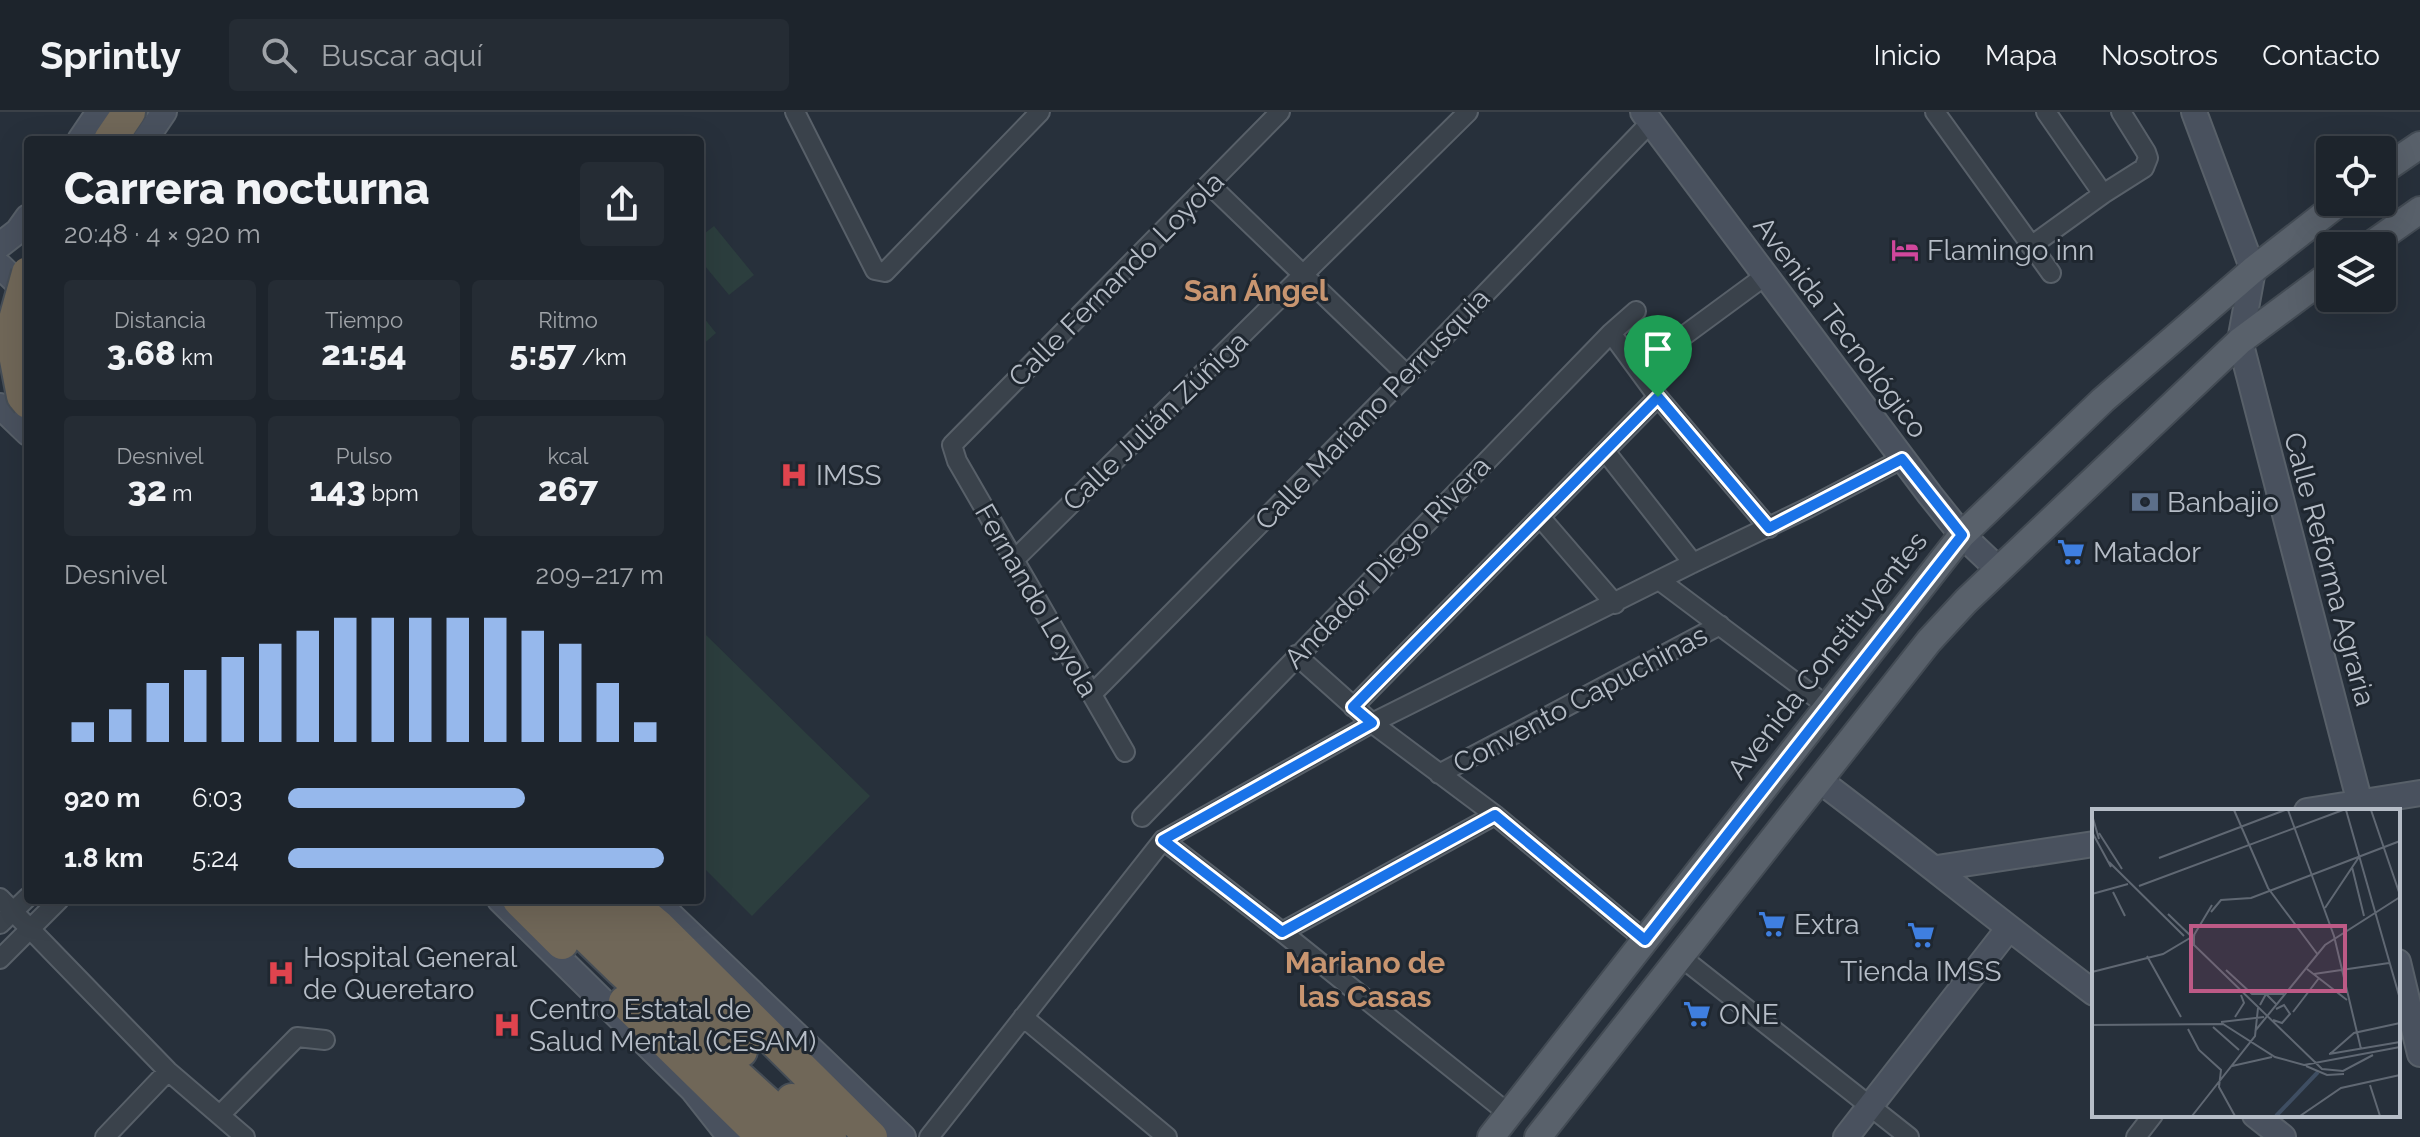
<!DOCTYPE html>
<html lang="es">
<meta charset="utf-8">
<style>
:root{--surface:#1d242c;--page:#252c34;--text:#f1f3f6;--muted:#a0a4a9;--line:#3b4148;--accent:#96b8ec}
body{margin:0;font-family:Raleway,sans-serif;background:var(--page);color:var(--text);height:100vh;display:flex;flex-direction:column;font-size:30px;white-space:nowrap}
*{box-sizing:border-box;margin:0}
p{font-size:26px;color:var(--muted)}
.icon{flex:none;width:44px;height:44px;fill:none;stroke:currentColor;stroke-width:2;stroke-linecap:round;stroke-linejoin:round}
.map{position:relative;flex:1;overflow:hidden}
.details{position:absolute;left:24px;top:24px;width:680px;height:768px;display:flex;flex-direction:column;background:var(--surface);border-radius:8px;box-shadow:0 8px 32px #0002,0 0 0 2px var(--line)}
.details>*{flex:none}
.tools{position:absolute;left:2316px;top:24px;display:grid;gap:16px}
.tools a{display:grid;place-items:center;width:80px;height:80px;border-radius:8px;background:var(--surface);box-shadow:0 8px 32px #0002,0 0 0 2px var(--line);font-size:40px}
.pin{position:absolute;display:grid;place-items:center;width:68px;height:68px;color:#fff;margin:-82px -34px;border-radius:50% 50% 50% 0;rotate:-45deg;box-shadow:0 0 8px #0007}
.pin .icon{rotate:45deg}
.round{display:grid;place-items:center;flex:none;width:84px;height:84px;border-radius:8px;background:var(--page)}
.head{display:flex;align-items:center;justify-content:space-between;height:136px;padding:0 40px}
h1{font-size:44px;font-weight:800;line-height:60px}
.stats{display:grid;grid-template-columns:repeat(3,1fr);gap:12px;height:136px;padding:8px 40px}
.stats div{display:grid;align-content:center;border-radius:8px;background:var(--page);text-align:center}
.stats b{font-size:34px;font-weight:800}
.stats small{font-size:22px;font-weight:400}
.stats p{font-size:22px}
.chart{height:224px;padding:16px 40px}
.chart p{display:flex;justify-content:space-between}
.chart svg{width:100%;height:144px;margin-top:8px;stroke:var(--accent);stroke-width:6}
ul{padding:0 40px;list-style:none;font-size:26px}
li{display:grid;grid-template-columns:128px 96px 1fr;align-items:center;height:60px}
li i{height:20px;border-radius:10px;background:var(--accent)}
header{display:flex;align-items:center;gap:48px;box-sizing:border-box;height:112px;padding:0 40px;background:var(--surface);border-bottom:2px solid var(--line)}
header strong{font-size:38px}
nav{display:flex;gap:44px;margin-inline-start:auto;font-size:28px}
.search{width:560px;height:72px;background:var(--page);display:flex;align-items:center;gap:20px;box-sizing:border-box;padding:0 28px;border-radius:8px;color:var(--muted);font-size:30px}
.map>svg:first-child{display:block}
.green{fill:#2c3e3e}
.lines{fill:none;stroke-linecap:round;stroke-linejoin:round}
.street-casing{stroke:#586069;stroke-width:22}
.secondary-casing{stroke:#586069;stroke-width:28}
.primary-casing{stroke:#434b54;stroke-width:30}
.highway-casing{stroke:#454d56;stroke-width:36}
.street{stroke:#3a424b;stroke-width:18}
.secondary{stroke:#49515e;stroke-width:24}
.primary{stroke:#59616b;stroke-width:26}
.highway{stroke:#706758;stroke-width:32}
.highway-bridge-casing{stroke:#454d56;stroke-width:36;stroke-linecap:butt}
.highway-bridge{stroke:#706758;stroke-width:32}
.route-casing{stroke:#fff;stroke-width:16}
.route{stroke:#1a73e8;stroke-width:10}
.labels{text-anchor:middle;stroke-width:6;stroke-linejoin:round;paint-order:stroke}
.poi-label{font-size:28px;fill:#b6bdc7;stroke:#1f2730;text-anchor:start}
.street-label{font-size:28px;fill:#b6bdc7;stroke:#1f2730}
.neighbourhood-label{font-size:30px;font-weight:bold;fill:#c89570;stroke:#1f2730}
.inset-river{fill:none;stroke:#3f4e62;stroke-width:4}
.inset-road{fill:none;stroke:#606873;stroke-width:2}
.view{fill:#bd5a86;fill-opacity:0.15;stroke:#bd5a86;stroke-width:4}
.inset-edge{fill:none;stroke:#b6bdc7;stroke-width:4}
</style>
<header>
<strong>Sprintly</strong>
<div class="search"><svg class="icon" aria-label="search" viewBox="0 0 24 24"><circle cx="10" cy="10" r="6"/><path d="M15 15l6 6"/></svg>Buscar aquí</div>
<nav><a>Inicio</a><a>Mapa</a><a>Nosotros</a><a>Contacto</a></nav>
</header>
<div class="map">
<svg width="2420" height="1025" viewBox="0 0 2420 1025">
<rect width="100%" height="100%" fill="#27303b"/>
<path class="green" d="M714 114 754 163 729 183 700 148V125Z
M700 201 716 221 700 235Z
M705 522 870 684 752 804 700 752V526Z"/>
<g class="lines">
<g class="street-casing">
<path id="street" d="M795 0 875 158 885 160 1040 0
M1935 0 2051 161
M2046 0 2103 82
M1210 73 1407 263
M2031 134 2103 82 2144 56 2148 46 2146 40 2121 0
M1611 221 1658 285 1769 416
M1678 228 1765 164
M1605 339 1693 451
M1540 405 1615 492
M1013 449 1468 0
M1659 468 1827 594
M1296 543 1372 611 1495 703 1645 828
M1092 582 1407 263 1650 11
M1353 595 1658 285
M1125 640 957 349 952 333 1280 0
M1439 662 1720 513
M1142 705 1611 221 1636 199
M1163 728 1282 820 1509 1002
M0 786 168 959 245 1025
M0 812 28 785
M1282 820 1495 703
M1681 845 1909 1025
M0 847 59 788
M1023 905 1167 1025
M220 1003 297 925 325 928
M105 1025 168 959
M929 1025 1163 728 1372 611 1693 451 1808 396 1902 347
M2136 1025 2153 1003"/>
</g>
<g class="secondary-casing">
<path id="secondary" d="M1643 0 1930 383 1962 423 1999 458
M2194 0 2253 158 2240 229 2362 699
M80 28 99 0
M145 28 164 0
M0 133 18 119 28 105
M0 154 28 181
M0 294 28 321
M1819 668C1912 738 2001 811 2094 881
M2307 699 2420 681
M1937 756 2094 732
M500 788 693 978 730 1025
M655 788 903 1025
M2398 850 2420 942
M2255 1003 2283 1025
M1846 1025 2009 816"/>
</g>
<g class="primary-casing">
<path id="primary" d="M2382 59 2420 33
M2369 134 2420 98
M1491 1025 1962 423 2103 288 2253 158 2340 90
M1538 1025 1929 529 1966 489 2240 229 2330 162"/>
</g>
<g class="highway-casing">
<path id="highway" d="M110 28 129 0
M519 788 562 831
M549 788 622 859 776 999 801 1025
M589 788 741 939
M627 788 659 815 871 1025
M625 890 763 1025
M792 988 830 1025"/>
</g>
<use href="#street" class="street"/>
<use href="#secondary" class="secondary"/>
<use href="#primary" class="primary"/>
<use href="#highway" class="highway"/>
<g class="highway-bridge-casing">
<path id="highway-bridge" d="M28 161 11 222 23 284 28 290"/>
</g>
<use href="#highway-bridge" class="highway-bridge"/>
</g>
<g class="lines">
<g class="route-casing">
<path id="route" d="M1658 285 1769 416 1902 347 1962 423 1645 828 1495 703 1282 820 1163 728 1372 611 1353 595Z"/>
</g>
<use href="#route" class="route"/>
</g>
<defs>
<g id="hotel-bare" transform="scale(2.16)"><path d="M-6-4.5h1.5V1H6V5H4.5V3h-9V5H-6ZM-4 0a1.8 1.8 0 1 1 3.6 0ZM.5 0V-2.5h3Q6-2.5 6 0Z" fill="#d1479c" stroke="#1f2730" stroke-width="2.5" paint-order="stroke"/></g>
<g id="hospital-bare" transform="scale(2.16)"><path d="M-5-5h3v3.5h4V-5h3V5h-3V1.5h-4V5h-3Z" fill="#e0444e" stroke="#1f2730" stroke-width="2.5" paint-order="stroke"/></g>
<g id="bank-bare" transform="scale(2.16)"><path d="M-6-4H6V4H-6ZM0-2.3a2.3 2.3 0 1 0 0 4.6a2.3 2.3 0 1 0 0-4.6Z" fill="#5c6f8a" stroke="#1f2730" stroke-width="2.5" paint-order="stroke"/></g>
<g id="supermarket-bare" transform="scale(2.16)"><path d="M-6-5.5h2.5l.6 2H6L4.5 2H-2.5L-4.4-4H-6ZM-1.5 3.2a1.3 1.3 0 1 0 .1 0ZM3 3.2a1.3 1.3 0 1 0 .1 0Z" fill="#3f7fe0" stroke="#1f2730" stroke-width="2.5" paint-order="stroke"/></g>
</defs>
<g fill-rule="evenodd">
<use href="#hotel-bare" x="1905" y="138"/>
<use href="#hospital-bare" x="794" y="363"/>
<use href="#bank-bare" x="2145" y="390"/>
<use href="#supermarket-bare" x="2071" y="440"/>
<use href="#supermarket-bare" x="1772" y="812"/>
<use href="#supermarket-bare" x="1921" y="823"/>
<use href="#hospital-bare" x="281" y="861"/>
<use href="#supermarket-bare" x="1697" y="902"/>
<use href="#hospital-bare" x="507" y="913"/>
</g>
<g class="labels">
<g class="poi-label">
<text x="1927" y="148">Flamingo inn</text>
<text x="816" y="373">IMSS</text>
<text x="2167" y="400">Banbajio</text>
<text x="2093" y="450">Matador</text>
<text x="1794" y="822">Extra</text>
<text x="303" y="855">Hospital General<tspan x="303" dy="32">de Queretaro</tspan></text>
<text x="1921" y="869" text-anchor="middle">Tienda IMSS</text>
<text x="529" y="907">Centro Estatal de<tspan x="529" dy="32">Salud Mental (CESAM)</tspan></text>
<text x="1719" y="912">ONE</text>
</g>
<g class="street-label">
<text transform="translate(1116 167) rotate(-45)" y="10">Calle Fernando Loyola</text>
<text transform="translate(1841 215) rotate(53)" y="10">Avenida Tecnológico</text>
<text transform="translate(1372 297) rotate(-46)" y="10">Calle Mariano Perrusquia</text>
<text transform="translate(1155 309) rotate(-44)" y="10">Calle Julián Zúñiga</text>
<text transform="translate(1387 450) rotate(-46)" y="10">Andador Diego Rivera</text>
<text transform="translate(2330 457) rotate(75)" y="10">Calle Reforma Agraria</text>
<text transform="translate(1037 488) rotate(60)" y="10">Fernando Loyola</text>
<text transform="translate(1827 543) rotate(-52)" y="10">Avenida Constituyentes</text>
<text transform="translate(1580 587) rotate(-28)" y="10">Convento Capuchinas</text>
</g>
<g class="neighbourhood-label">
<text x="1256" y="189">San Ángel</text>
<text x="1365" y="861">Mariano de<tspan x="1365" dy="34">las Casas</tspan></text>
</g>
</g>
<g transform="translate(2092 697)">
<rect width="308" height="308" fill="#27303b"/>
<path class="inset-river" d="M184 307 226 263"/>
<path class="inset-road" d="M142 1 176 79 226 146M196 1 242 127 269 240M254 1 308 190M279 1 308 86M0 6 7 30M0 23 19 58M7 24 30 60M67 49 193 1M17 53 92 127M260 58 272 107M47 77 251 1M21 83 33 107M0 85 36 75M233 99 267 48M119 103 129 91 159 89 308 32M76 105 102 130M100 134 230 260 251 262 281 246M102 137V126L120 96M55 147 89 208M215 160 255 191M134 161 160 185H192M0 163 71 145 103 126M222 165 297 154M168 196 174 185 184 195M201 203 227 169M143 208 152 194 149 186M181 211 190 214 198 205 192 196 184 200M129 213 172 208M0 216 131 215 183 248 212 256 308 238M121 218 147 241M96 220 107 241 129 261 127 278 143 307M163 222 233 136 308 88M237 245 308 233M238 245 262 224 308 214M140 257 180 248M214 257 235 266 252 265M278 276 288 307M100 307 163 227 166 199M208 307 249 279 308 266"/>
<path class="view" d="M99 117H253V182H99Z"/>
<rect width="308" height="308" class="inset-edge"/>
</g>
</svg>
<div class="tools">
<a><svg class="icon" aria-label="locate" viewBox="0 0 24 24"><circle cx="12" cy="12" r="6"/><path d="M12 2v4M12 18v4M2 12h4M18 12h4"/></svg></a>
<a><svg class="icon" aria-label="layers" viewBox="0 0 24 24"><path d="M12 4l9 5-9 5-9-5zM3 14l9 5 9-5"/></svg></a>
</div>
<div class="pin" style="left:1658px;top:285px;background:#1e9e55"><svg class="icon" aria-label="arrive" viewBox="0 0 24 24"><path d="M6 21V4h12l-3 4 3 4H6"/></svg></div>
<section class="details">
<div class="head"><div><h1>Carrera nocturna</h1><p>20:48 · 4 × 920 m</p></div><a class="round"><svg class="icon" aria-label="share" viewBox="0 0 24 24"><path d="M12 15V3M7 8l5-5 5 5M5 13v7h14v-7"/></svg></a></div>
<div class="stats">
<div><p>Distancia</p><b>3.68<small> km</small></b></div>
<div><p>Tiempo</p><b>21:54</b></div>
<div><p>Ritmo</p><b>5:57<small> /km</small></b></div>
</div>
<div class="stats">
<div><p>Desnivel</p><b>32<small> m</small></b></div>
<div><p>Pulso</p><b>143<small> bpm</small></b></div>
<div><p>kcal</p><b>267</b></div>
</div>
<div class="chart"><p><span>Desnivel</span>209–217 m</p>
<svg viewBox="0 0 160 44" preserveAspectRatio="none"><path d="M5 44V38M15 44V34M25 44V26M35 44V22M45 44V18M55 44V14M65 44V10M75 44V6M85 44V6M95 44V6M105 44V6M115 44V6M125 44V10M135 44V14M145 44V26M155 44V38"/></svg>
</div>
<ul>
<li><b>920 m</b>6:03<i style="width:63%"></i></li>
<li><b>1.8 km</b>5:24<i style="width:100%"></i></li>
</ul>
</section>
</div>
